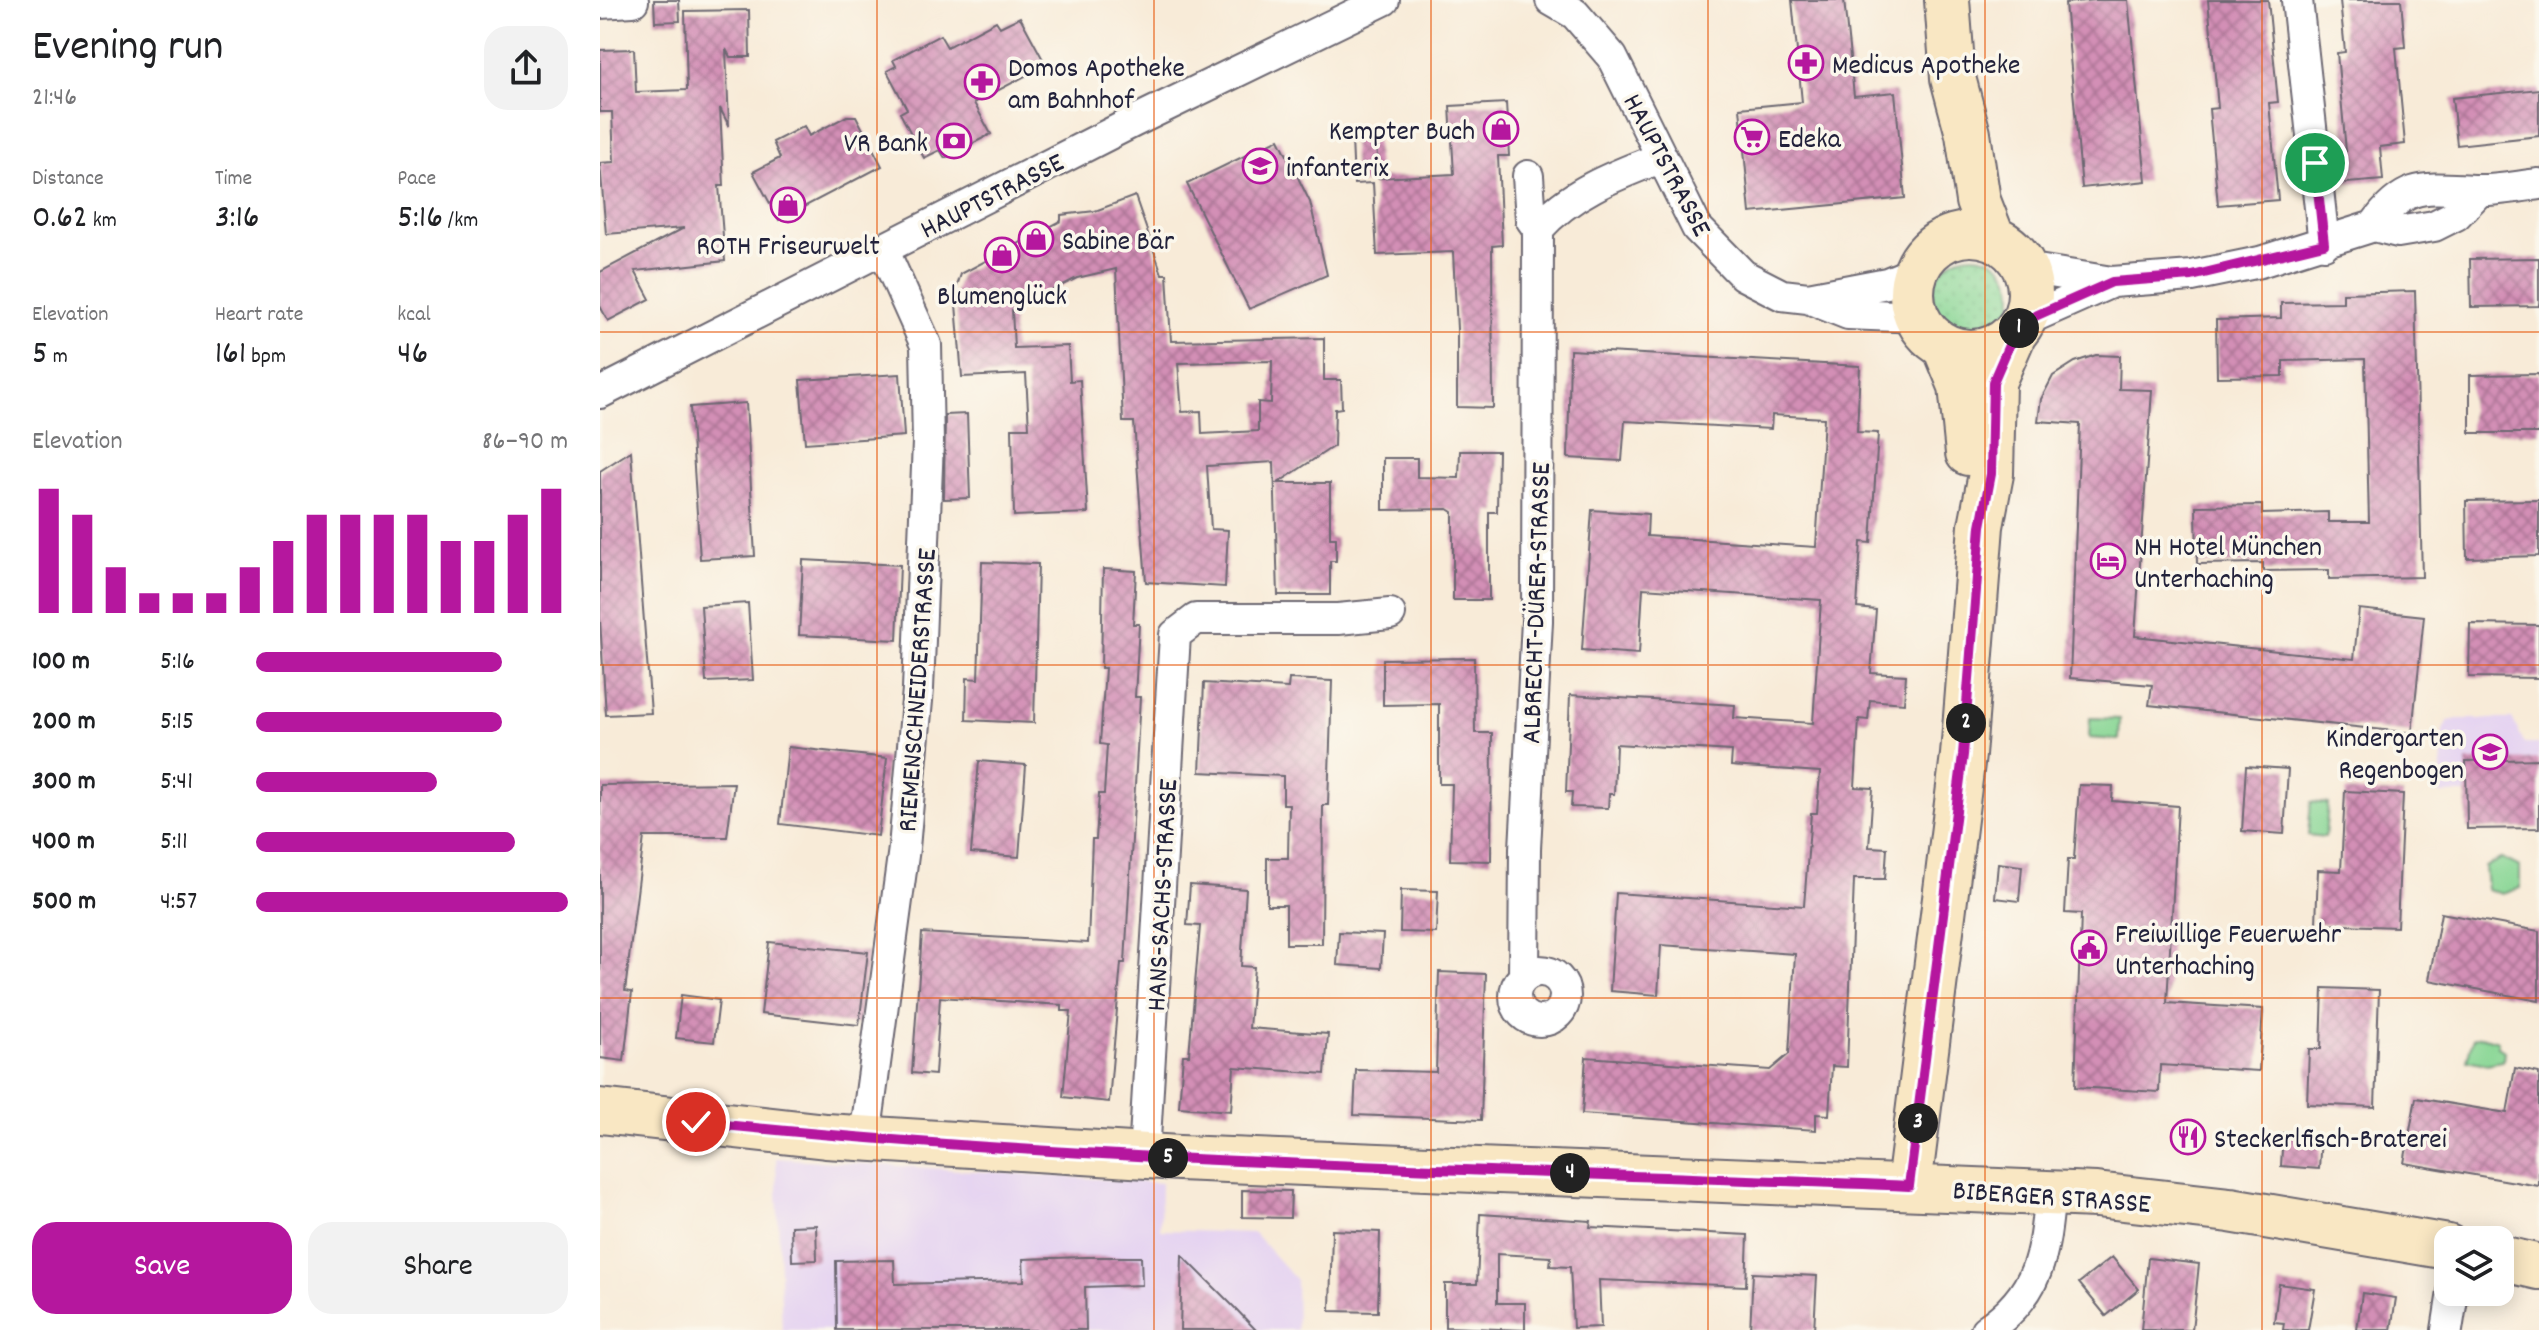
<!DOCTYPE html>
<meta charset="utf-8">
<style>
:root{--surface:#fff;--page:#f2f2f2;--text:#202124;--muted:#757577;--accent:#b5179e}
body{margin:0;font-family:Dekko,sans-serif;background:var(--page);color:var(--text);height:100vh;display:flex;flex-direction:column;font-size:30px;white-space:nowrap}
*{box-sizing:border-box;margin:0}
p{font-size:26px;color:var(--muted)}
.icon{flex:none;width:44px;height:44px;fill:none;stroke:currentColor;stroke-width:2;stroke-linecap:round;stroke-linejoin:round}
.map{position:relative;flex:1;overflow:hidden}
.drawer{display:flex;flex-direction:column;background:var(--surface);width:600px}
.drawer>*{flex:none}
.tools{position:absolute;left:1834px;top:1226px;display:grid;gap:16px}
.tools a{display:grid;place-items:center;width:80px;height:80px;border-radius:16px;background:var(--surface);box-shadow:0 4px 20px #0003;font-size:40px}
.pin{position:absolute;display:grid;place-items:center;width:68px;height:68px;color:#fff;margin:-34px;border:4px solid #fff;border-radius:50%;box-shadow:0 2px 8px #0007}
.km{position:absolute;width:40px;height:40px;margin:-20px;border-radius:50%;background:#222;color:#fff;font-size:22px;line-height:40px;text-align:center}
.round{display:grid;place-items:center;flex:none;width:84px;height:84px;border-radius:24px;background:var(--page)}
.headline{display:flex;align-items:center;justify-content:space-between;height:136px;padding:0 32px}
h1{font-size:44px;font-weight:600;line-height:60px}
.metrics{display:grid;grid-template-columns:repeat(3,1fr);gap:12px;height:136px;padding:8px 32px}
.metrics div{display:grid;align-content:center}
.metrics b{font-size:34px;font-weight:600}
.metrics small{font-size:22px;font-weight:400}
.metrics p{font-size:22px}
.chart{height:224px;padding:16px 32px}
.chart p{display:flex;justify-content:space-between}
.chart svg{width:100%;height:144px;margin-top:8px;stroke:var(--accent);stroke-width:6}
.cta{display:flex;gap:16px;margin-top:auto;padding:16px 32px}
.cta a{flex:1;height:92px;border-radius:24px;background:var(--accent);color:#fff;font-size:32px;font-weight:600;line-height:92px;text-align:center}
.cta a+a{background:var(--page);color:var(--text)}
ul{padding:0 32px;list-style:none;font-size:26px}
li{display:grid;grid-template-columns:128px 96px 1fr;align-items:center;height:60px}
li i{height:20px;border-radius:10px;background:var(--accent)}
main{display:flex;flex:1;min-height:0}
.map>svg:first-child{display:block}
.built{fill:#e5d3f1}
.grass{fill:url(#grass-dots);stroke:#557c68;stroke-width:2}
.park{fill:#88d694;stroke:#557c68;stroke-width:2}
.building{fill:url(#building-cross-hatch);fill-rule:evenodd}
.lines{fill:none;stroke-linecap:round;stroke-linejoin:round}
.street-casing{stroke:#6d6872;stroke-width:34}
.secondary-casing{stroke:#6d6872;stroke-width:48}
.street{stroke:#fff;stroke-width:30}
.secondary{stroke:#f9e7c3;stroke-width:44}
.route-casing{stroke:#fff;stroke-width:16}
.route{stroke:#b5179e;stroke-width:10}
.grid{fill:none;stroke:#e8590c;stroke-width:2;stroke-opacity:0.55}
.labels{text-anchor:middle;stroke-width:7;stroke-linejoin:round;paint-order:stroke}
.poi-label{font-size:28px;fill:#22223b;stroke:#fbf7ec;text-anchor:start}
.street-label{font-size:28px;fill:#22223b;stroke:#fbf7ec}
</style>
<main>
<section class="drawer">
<div class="headline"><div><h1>Evening run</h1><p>21:46</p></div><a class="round"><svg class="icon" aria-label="share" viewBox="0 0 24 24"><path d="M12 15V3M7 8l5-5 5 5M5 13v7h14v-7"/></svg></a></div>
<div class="metrics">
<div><p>Distance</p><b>0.62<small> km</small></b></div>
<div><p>Time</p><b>3:16</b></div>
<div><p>Pace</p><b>5:16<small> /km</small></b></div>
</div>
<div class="metrics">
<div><p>Elevation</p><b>5<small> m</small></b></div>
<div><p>Heart rate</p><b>161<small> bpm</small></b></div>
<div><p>kcal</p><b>46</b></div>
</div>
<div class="chart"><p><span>Elevation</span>86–90 m</p>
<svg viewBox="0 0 160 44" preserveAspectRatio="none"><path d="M5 44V6M15 44V14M25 44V30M35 44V38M45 44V38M55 44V38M65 44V30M75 44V22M85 44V14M95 44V14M105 44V14M115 44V14M125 44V22M135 44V22M145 44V14M155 44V6"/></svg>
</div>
<ul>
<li><b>100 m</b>5:16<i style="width:79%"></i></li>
<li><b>200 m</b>5:15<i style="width:79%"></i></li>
<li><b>300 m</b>5:41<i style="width:58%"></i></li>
<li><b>400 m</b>5:11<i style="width:83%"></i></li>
<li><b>500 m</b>4:57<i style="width:100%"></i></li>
</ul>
<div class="cta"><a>Save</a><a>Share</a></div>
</section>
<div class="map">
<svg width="1939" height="1330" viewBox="0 0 1939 1330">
<defs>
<pattern id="grass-dots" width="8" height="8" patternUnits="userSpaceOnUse" patternTransform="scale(2)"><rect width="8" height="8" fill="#88d694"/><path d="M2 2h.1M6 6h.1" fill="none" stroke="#75b780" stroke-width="1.8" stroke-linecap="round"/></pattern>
<pattern id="building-cross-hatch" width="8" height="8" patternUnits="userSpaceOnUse" patternTransform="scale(2)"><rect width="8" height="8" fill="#d38fb6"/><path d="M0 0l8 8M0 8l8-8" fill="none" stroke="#ab7495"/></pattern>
</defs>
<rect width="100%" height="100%" fill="#fbf7ec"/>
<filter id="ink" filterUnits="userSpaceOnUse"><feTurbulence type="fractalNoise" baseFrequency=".0125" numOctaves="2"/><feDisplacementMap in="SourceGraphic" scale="16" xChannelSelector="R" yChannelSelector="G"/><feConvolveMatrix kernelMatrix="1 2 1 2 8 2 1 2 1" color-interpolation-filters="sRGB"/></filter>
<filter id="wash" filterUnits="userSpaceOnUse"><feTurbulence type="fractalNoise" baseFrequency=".006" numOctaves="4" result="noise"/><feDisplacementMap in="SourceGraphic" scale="32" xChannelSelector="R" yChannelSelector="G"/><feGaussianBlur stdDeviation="1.8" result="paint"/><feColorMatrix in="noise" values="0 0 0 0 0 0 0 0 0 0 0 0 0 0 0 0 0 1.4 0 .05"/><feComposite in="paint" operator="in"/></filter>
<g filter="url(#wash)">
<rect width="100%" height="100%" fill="#f8ebd8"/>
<path class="built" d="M1859 719H1912L1925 744H1939V760L1866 761V794H1840L1843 730 1848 721Z
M176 1158 561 1183 560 1230 654 1233 696 1280 697 1330H182Z"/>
<path class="grass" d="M1333 295a40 40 0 1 1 80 0a40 40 0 1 1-80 0Z"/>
<path class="park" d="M1490 718 1520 719 1519 740 1489 738Z
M1711 802 1728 804 1725 837 1708 835Z
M1902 858 1920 867V888L1902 894 1887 889 1885 867Z
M1881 1036 1898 1041V1047L1904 1051 1903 1061 1886 1064 1867 1060 1873 1038Z"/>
<g id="blocks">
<path class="building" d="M54 0H79L80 21 55 22Z
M1192 0H1244L1254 96 1295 92 1305 198 1150 213 1140 108 1202 102Z
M1495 0H1528L1546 181 1482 188 1465 3Z
M1608 0H1668L1678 102 1669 103 1678 200 1618 205 1609 109 1618 108Z
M1740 0H1801L1805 47 1796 48 1805 144 1780 147 1783 180 1735 184 1732 152 1746 151 1737 53 1745 52Z
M149 10 150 57H130L126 49 129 126 120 108 124 186H119L125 261 35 271 50 299 8 321 0 306V272L84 228 6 234 0 163 14 162 12 112H0V50L34 49 36 92 87 90 85 11Z
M420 17 446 65 374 103 391 134 345 158 340 150 324 158 300 113 307 109 287 71 296 66 293 60 340 35 347 47 396 21 400 27Z
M1939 89V136L1857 145 1852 98Z
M906 103 909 156H898L902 245 892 246 893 408 857 407V329L853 252 777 255 773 183 754 184 752 139 776 138 778 178 854 174 850 106Z
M247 116H256L282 166 179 220 153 172 180 158 173 142 204 126 209 136Z
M679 139 710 202 727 275 649 309 587 184Z
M535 196 562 274H567L571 341 724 338V380H741L742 408 735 409 734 446 678 483H730V538H736V561H730V595H678L674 462 607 466 611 529 628 530 625 587 546 582 534 422H523L516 269 477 278 412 310 414 348 468 346 470 381 480 380 488 513 414 516 412 428H429L426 374 362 377 355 292 361 274 461 221V215L495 211ZM672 361 671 403 658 402V431L602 434 601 411 582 412 578 363Z
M1939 258V306L1871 307 1870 259Z
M1815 291 1822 577 1729 579V570L1663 571V563L1597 564 1596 506 1662 505V514L1728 512V522H1769L1765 359 1683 361V376L1617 377 1616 320 1681 318V303L1743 302V293Z
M970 350 1260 366 1257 432 1278 433 1271 543 1261 542 1257 608 1276 610 1271 673 1306 675 1304 703 1270 700 1268 720 1259 719 1255 787 1273 788 1269 847 1287 848 1285 879H1254L1247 1067 1232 1066 1229 1115 1216 1114V1130L982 1114 986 1057 1170 1070 1189 1054 1195 954 1061 945 1058 995 1010 991 1016 893 1204 906 1211 813H1217L1220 772 1131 766 1132 751 1016 744 1014 794H1009L1008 808 971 807 972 792H966L970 695 1135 705 1134 718 1213 723 1221 600 1043 588 1039 654 982 650 992 510 1048 514 1047 536 1216 547 1224 418 1172 415 1171 429 1025 421 1022 461 968 458Z
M1496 355 1520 356 1519 389 1552 390 1535 636 1754 659 1759 609 1824 616 1812 733 1549 705 1552 685 1470 678 1480 424 1438 421 1441 399 1453 376 1475 362Z
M300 374 304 436 205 443 200 380Z
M1939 374V433H1870V375Z
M146 403 155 556 100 559 90 407Z
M367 414 370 498 344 499 345 415Z
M31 451 51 713 6 715 0 620V471Z
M860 451H898L897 512H889V600H853V512L848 509 783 510V458H817V477L859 478Z
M1939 500V556L1867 558 1866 501Z
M203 560 300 565 297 640 199 635Z
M382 562 438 564 434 723 366 720 367 678 378 679Z
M503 569 536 571 533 624H539L535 697H540L525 963H521L509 1102 463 1097 471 1011H462V1005L340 997 335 1075 312 1073 322 933 488 943 492 839H496L499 794H504L507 745 500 744 505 668H501Z
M148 603 153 680 106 682 101 606Z
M1870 624 1939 625V678L1869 677Z
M874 658 875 733H892L891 861 850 860 852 784H839V704L783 705V659Z
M689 679 732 681 728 805H723L722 944H686V905H667V858H688L689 804H683V776L600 772 604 683 688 688Z
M188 747 287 758 278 836 180 824Z
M1939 759V828L1867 829 1866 761Z
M379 761 426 765 419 857 371 853Z
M1646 766 1688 769 1684 834 1642 831Z
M134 783 127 837H44L25 991 32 992 24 1061 0 1058V785Z
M1479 785 1513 786 1512 801 1578 806 1567 1003 1663 1009 1659 1071 1560 1065 1559 1092 1475 1087 1481 914 1465 913 1468 859H1474Z
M1745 791 1803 794 1797 927 1716 924 1718 870 1741 871Z
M1398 863 1422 866 1419 901 1395 898Z
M590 885 646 889 641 966 654 967 649 1028 728 1034 725 1074 634 1067 631 1111 579 1107 583 1055H589L600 926 587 925Z
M801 890 838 891 836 933 800 932Z
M1841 913 1939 931V1001L1829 980Z
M739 932 783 934 781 968 737 965Z
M169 942 268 952 259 1025 161 1014Z
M839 972 886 974 881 1120 754 1115 756 1070 836 1072Z
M1723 988 1779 990 1775 1107 1707 1104 1709 1049H1721Z
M81 995 119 1000 114 1042 76 1038Z
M1915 1068 1939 1073V1186L1804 1163 1816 1098 1907 1113Z
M1683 1133 1721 1136 1719 1169 1681 1166Z
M642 1190 691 1191 690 1218 642 1217Z
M880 1214 991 1221 990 1227 1148 1235 1146 1286 999 1280 1001 1327 973 1328 970 1267 950 1266 951 1257 897 1254V1303H925V1330L845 1327V1284H877Z
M216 1225 217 1260 192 1261 191 1226Z
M732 1230 780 1232 778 1312 730 1311Z
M582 1255 635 1308 656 1330H580Z
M485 1257H541L542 1285 485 1287 486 1330H237L236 1261 294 1260 295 1284 424 1281 423 1259Z
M1512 1257 1539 1289 1506 1316 1479 1283Z
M1548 1258 1599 1264 1592 1330H1541Z
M1153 1273 1217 1276 1214 1330H1150Z
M1679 1284 1715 1289 1708 1330H1683L1684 1323 1674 1322Z
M1762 1293 1796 1298 1791 1330H1757Z"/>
</g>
</g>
<g filter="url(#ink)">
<use href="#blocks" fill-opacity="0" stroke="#6d6872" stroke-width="2"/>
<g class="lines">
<g class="street-casing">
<path id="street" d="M951 0 975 14 1012 57 1097 228 1143 275 1182 295 1208 298 1248 314 1318 317
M1697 0 1724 244
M0 3 33 1
M928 176 931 219 938 229
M1774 226C1806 181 1826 188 1877 190 1897 191 1919 186 1939 184
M1425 268 1512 282 1592 276 1660 262 1774 226 1798 232 1834 226 1856 215 1880 190
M1208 298 1287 283 1316 271
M1424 321 1512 282
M0 393 533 122 784 0
M915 996a25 25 0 1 1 50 0a25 25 0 1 1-50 0Z
M924 977 925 849 937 621 938 229C970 192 1016 175 1060 158
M265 1138 304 848 318 689 328 442 326 345 283 249
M544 1156 575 635 596 619H738L790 614
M1386 1330C1441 1293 1444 1253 1450 1192
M1847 1330 1853 1292"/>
</g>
<g class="secondary-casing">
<path id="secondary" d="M1347 0 1353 78 1368 134 1378 201 1392 237
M1312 293a59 59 0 1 1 118 0a59 59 0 1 1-118 0Z
M1345 347 1361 386 1368 453
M0 1111 226 1136 579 1158 1496 1195 1630 1210 1848 1247
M1309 1186 1363 755 1381 526 1391 474 1393 382 1413 336
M1900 1258 1939 1267"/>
</g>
<use href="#street" class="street"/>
<use href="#secondary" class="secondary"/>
</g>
</g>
<g class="lines" filter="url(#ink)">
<g class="route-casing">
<path id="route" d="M96 1122C498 1165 904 1169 1309 1186L1363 755 1381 526 1391 474 1393 382 1413 336 1424 321 1512 282 1592 276 1724 244 1715 163"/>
</g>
<use href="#route" class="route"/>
</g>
<path class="grid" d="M277 0V1330M554 0V1330M831 0V1330M1108 0V1330M1385 0V1330M1662 0V1330M0 332H1939M0 665H1939M0 998H1939"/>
<defs>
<g id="pharmacy-ring" transform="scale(1.8)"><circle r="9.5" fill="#fbf7ec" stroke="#b5179e" stroke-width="1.5"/><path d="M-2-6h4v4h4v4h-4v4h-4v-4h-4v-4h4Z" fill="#b5179e"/></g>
<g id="shop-ring" transform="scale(1.8)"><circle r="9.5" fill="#fbf7ec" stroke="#b5179e" stroke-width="1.5"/><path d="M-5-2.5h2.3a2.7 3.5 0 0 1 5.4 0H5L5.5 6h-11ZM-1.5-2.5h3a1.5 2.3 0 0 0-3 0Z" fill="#b5179e"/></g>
<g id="supermarket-ring" transform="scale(1.8)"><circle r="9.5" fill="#fbf7ec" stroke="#b5179e" stroke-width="1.5"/><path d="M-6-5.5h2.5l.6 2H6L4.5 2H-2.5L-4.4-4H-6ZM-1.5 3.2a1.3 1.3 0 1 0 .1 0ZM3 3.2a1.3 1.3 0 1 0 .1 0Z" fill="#b5179e"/></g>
<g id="bank-ring" transform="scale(1.8)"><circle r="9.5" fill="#fbf7ec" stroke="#b5179e" stroke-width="1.5"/><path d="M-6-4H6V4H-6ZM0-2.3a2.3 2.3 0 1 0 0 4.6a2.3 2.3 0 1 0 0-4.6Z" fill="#b5179e"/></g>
<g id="school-ring" transform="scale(1.8)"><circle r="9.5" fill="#fbf7ec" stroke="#b5179e" stroke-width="1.5"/><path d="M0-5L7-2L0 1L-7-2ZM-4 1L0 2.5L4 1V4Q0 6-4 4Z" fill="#b5179e"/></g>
<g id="hotel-ring" transform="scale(1.8)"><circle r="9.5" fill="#fbf7ec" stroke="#b5179e" stroke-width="1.5"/><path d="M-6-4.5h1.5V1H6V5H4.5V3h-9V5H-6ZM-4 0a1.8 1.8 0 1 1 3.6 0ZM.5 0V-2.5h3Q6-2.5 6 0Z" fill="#b5179e"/></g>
<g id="civic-ring" transform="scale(1.8)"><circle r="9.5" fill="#fbf7ec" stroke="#b5179e" stroke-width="1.5"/><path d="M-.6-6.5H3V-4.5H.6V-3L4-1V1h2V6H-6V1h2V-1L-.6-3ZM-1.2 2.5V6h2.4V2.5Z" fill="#b5179e"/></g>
<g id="restaurant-ring" transform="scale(1.8)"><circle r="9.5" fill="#fbf7ec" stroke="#b5179e" stroke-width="1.5"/><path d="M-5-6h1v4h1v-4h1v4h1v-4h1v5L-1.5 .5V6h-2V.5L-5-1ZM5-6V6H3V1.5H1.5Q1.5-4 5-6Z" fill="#b5179e"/></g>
</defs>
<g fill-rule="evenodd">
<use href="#pharmacy-ring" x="1206" y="63"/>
<use href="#pharmacy-ring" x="382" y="82"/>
<use href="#shop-ring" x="901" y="129"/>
<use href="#supermarket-ring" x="1152" y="137"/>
<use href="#bank-ring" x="354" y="141"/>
<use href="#school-ring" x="660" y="166"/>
<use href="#shop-ring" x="188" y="205"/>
<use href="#shop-ring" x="436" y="239"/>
<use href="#shop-ring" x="402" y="255"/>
<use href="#hotel-ring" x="1508" y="561"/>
<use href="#school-ring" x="1890" y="752"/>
<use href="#civic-ring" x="1489" y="948"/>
<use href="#restaurant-ring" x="1588" y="1137"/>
</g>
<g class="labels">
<g class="poi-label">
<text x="1232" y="73">Medicus Apotheke</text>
<text x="408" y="76">Domos Apotheke<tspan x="408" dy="32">am Bahnhof</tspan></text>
<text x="875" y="139" text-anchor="end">Kempter Buch</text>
<text x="1178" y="147">Edeka</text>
<text x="328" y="151" text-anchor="end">VR Bank</text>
<text x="686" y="176">infanterix</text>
<text x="462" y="249">Sabine Bär</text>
<text x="188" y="254" text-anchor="middle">ROTH Friseurwelt</text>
<text x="402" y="304" text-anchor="middle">Blumenglück</text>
<text x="1534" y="555">NH Hotel München<tspan x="1534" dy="32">Unterhaching</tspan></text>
<text x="1864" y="746" text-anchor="end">Kindergarten<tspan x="1864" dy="32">Regenbogen</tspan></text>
<text x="1515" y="942">Freiwillige Feuerwehr<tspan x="1515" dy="32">Unterhaching</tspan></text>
<text x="1614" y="1147">Steckerlfisch-Braterei</text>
</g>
<g class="street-label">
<text transform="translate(1069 164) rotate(62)" y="10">HAUPTSTRASSE</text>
<text transform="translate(391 194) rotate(-27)" y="10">HAUPTSTRASSE</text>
<text transform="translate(934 603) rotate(-88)" y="10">ALBRECHT-DÜRER-STRASSE</text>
<text transform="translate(315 690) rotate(-86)" y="10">RIEMENSCHNEIDERSTRASSE</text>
<text transform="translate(560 895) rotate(-87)" y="10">HANS-SACHS-STRASSE</text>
<text transform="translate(1452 1195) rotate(4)" y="10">BIBERGER STRASSE</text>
</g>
</g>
</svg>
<div class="tools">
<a><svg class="icon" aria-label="layers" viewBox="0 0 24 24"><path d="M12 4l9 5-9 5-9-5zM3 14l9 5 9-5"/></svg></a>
</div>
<div class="pin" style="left:1715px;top:163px;background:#1e9e55"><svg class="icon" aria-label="arrive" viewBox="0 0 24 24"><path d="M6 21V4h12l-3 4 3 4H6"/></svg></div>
<div class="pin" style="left:96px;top:1122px;background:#d93025"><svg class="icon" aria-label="check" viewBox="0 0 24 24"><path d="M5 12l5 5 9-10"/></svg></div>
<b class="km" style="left:1419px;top:328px">1</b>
<b class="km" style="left:1366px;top:723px">2</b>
<b class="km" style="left:1318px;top:1123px">3</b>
<b class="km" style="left:970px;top:1173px">4</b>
<b class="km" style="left:568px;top:1158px">5</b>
</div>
</main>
